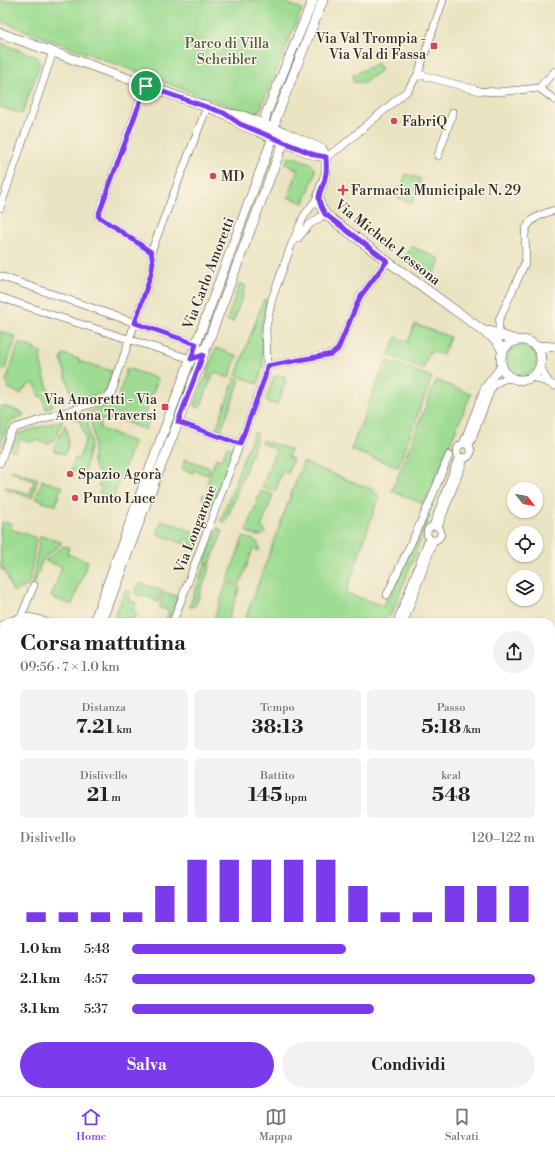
<!DOCTYPE html>
<html lang="it">
<meta charset="utf-8">
<style>
:root{--surface:#fff;--page:#f2f2f2;--text:#202124;--muted:#757577;--line:#e0e0e0;--accent:#7c3aed}
body{margin:0;font-family:"Libre Bodoni",serif;background:var(--page);color:var(--text);height:100vh;display:flex;flex-direction:column;font-size:15px;white-space:nowrap}
*{box-sizing:border-box;margin:0}
p{font-size:13px;color:var(--muted)}
.icon{flex:none;width:22px;height:22px;fill:none;stroke:currentColor;stroke-width:2;stroke-linecap:round;stroke-linejoin:round}
.map{position:relative;flex:1;overflow:hidden}
.panel{position:absolute;left:0px;top:618px;width:555px;height:478px;display:flex;flex-direction:column;background:var(--surface);border-radius:12px 12px 0 0;box-shadow:0 1px 3px #0004}
.panel>*{flex:none}
.needle{width:26px;rotate:121deg}
.tools{position:absolute;left:507px;top:482px;display:grid;gap:8px}
.tools a{display:grid;place-items:center;width:36px;height:36px;border-radius:50%;background:var(--surface);box-shadow:0 1px 3px #0004;font-size:20px}
.pin{position:absolute;display:grid;place-items:center;width:34px;height:34px;color:#fff;margin:-17px;border:2px solid #fff;border-radius:50%;box-shadow:0 1px 4px #0007}
.round{display:grid;place-items:center;flex:none;width:42px;height:42px;border-radius:21px;background:var(--page)}
.headline{display:flex;align-items:center;justify-content:space-between;height:68px;padding:0 20px}
h1{font-size:22px;font-weight:700;line-height:30px}
.figures{display:grid;grid-template-columns:repeat(3,1fr);gap:6px;height:68px;padding:4px 20px}
.figures div{display:grid;align-content:center;border-radius:6px;background:var(--page);text-align:center}
.figures b{font-size:20px;font-weight:700}
.figures small{font-size:11px;font-weight:400}
.figures p{font-size:11px}
.chart{height:112px;padding:8px 20px}
.chart p{display:flex;justify-content:space-between}
.chart svg{width:100%;height:72px;margin-top:4px;stroke:var(--accent);stroke-width:6}
.primary-button{display:flex;gap:8px;margin-top:auto;padding:8px 20px}
.primary-button a{flex:1;height:46px;border-radius:24px;background:var(--accent);color:#fff;font-size:16px;font-weight:700;line-height:46px;text-align:center}
.primary-button a+a{background:var(--page);color:var(--text)}
ul{padding:0 20px;list-style:none;font-size:13px}
li{display:grid;grid-template-columns:64px 48px 1fr;align-items:center;height:30px}
li i{height:10px;border-radius:5px;background:var(--accent)}
.dock{display:flex;justify-content:space-around;align-items:center;height:56px;border-top:1px solid var(--line);background:var(--surface);font-size:11px;color:var(--muted)}
.dock a{display:grid;justify-items:center;gap:2px}
.dock .current{color:var(--accent)}
.map>svg:first-child{display:block}
.green{fill:#9ddc92;stroke:#64845e}
.lines{fill:none;stroke-linecap:round;stroke-linejoin:round}
.stream{stroke:#6eace1;stroke-width:2}
.minor-casing{stroke:#484742;stroke-width:8}
.tertiary-casing{stroke:#484742;stroke-width:10}
.minor{stroke:#fff;stroke-width:7}
.tertiary{stroke:#fff;stroke-width:9}
.rail-casing{stroke:#2b2b2b;stroke-width:3.5}
.rail{stroke:#fcf5e5;stroke-width:2;stroke-dasharray:6;stroke-linecap:butt}
.route-casing{stroke:#fff;stroke-width:8}
.route{stroke:#7c3aed;stroke-width:5}
.poi-dot{fill:#d1495b;stroke:#fcf5e5;stroke-width:1.5}
.labels{text-anchor:middle;stroke-width:3;stroke-linejoin:round;paint-order:stroke}
.poi-label{font-size:14px;fill:#2b2b2b;stroke:#fcf5e5;text-anchor:start}
.park-label{font-size:14px;fill:#485745;stroke:#fcf5e5}
.street-label{font-size:14px;fill:#2b2b2b;stroke:#fcf5e5}
</style>
<div class="map">
<svg width="555" height="1096" viewBox="0 0 555 1096">
<rect width="100%" height="100%" fill="#fcf5e5"/>
<filter id="ink" filterUnits="userSpaceOnUse"><feTurbulence type="fractalNoise" baseFrequency=".025" numOctaves="2"/><feDisplacementMap in="SourceGraphic" scale="8" xChannelSelector="R" yChannelSelector="G"/><feConvolveMatrix kernelMatrix="1 2 1 2 8 2 1 2 1" color-interpolation-filters="sRGB"/></filter>
<filter id="wash" filterUnits="userSpaceOnUse"><feTurbulence type="fractalNoise" baseFrequency=".012" numOctaves="4" result="noise"/><feDisplacementMap in="SourceGraphic" scale="16" xChannelSelector="R" yChannelSelector="G"/><feGaussianBlur stdDeviation="0.9" result="paint"/><feColorMatrix in="noise" values="0 0 0 0 0 0 0 0 0 0 0 0 0 0 0 0 0 1.4 0 .05"/><feComposite in="paint" operator="in"/></filter>
<g filter="url(#wash)">
<rect width="100%" height="100%" fill="#eae3c1"/>
<path class="green" d="M0 0H277L302 9 260 110 250 114 0 21Z
M0 43 37 57 40 64 22 114 0 107Z
M378 63 381 70 364 83 353 82V75Z
M294 157 310 163 315 168V174L304 203 288 197 298 170 285 164 288 158Z
M406 174 421 179 412 203 397 198Z
M411 246 440 259 434 274 404 261Z
M240 283 246 286 233 322 227 320Z
M264 299 267 300 261 329 263 365 258 384 236 375Z
M415 324 450 337 443 355 430 351 423 369 389 355 396 337 408 342Z
M0 331 16 337 5 370 0 368Z
M19 342 34 348 33 350 41 352V364L53 406 46 409 42 396 39 397 35 383C28 385 24 387 21 394L8 388 6 381Z
M507 360a15 15 0 1 1 30 0a15 15 0 1 1-30 0Z
M216 348 237 356 229 378 214 372 212 378 206 376Z
M63 354 79 359V361L112 371 106 392 73 401 61 359Z
M386 360 432 377 398 467 351 450Z
M127 368 158 379 143 419 149 421 145 430 111 416 109 421 103 419 99 428 134 442 113 498 99 493 102 488 98 486 102 475C88 466 94 453 94 440 94 431 90 421 88 412L112 403 118 398Z
M274 376H286L284 378 286 381 277 405 268 402 266 400Z
M205 378 211 380 200 408 194 406Z
M235 378 240 380 221 431 216 429Z
M436 380 471 394 424 504 392 491Z
M0 405 22 412 24 416 10 422 7 426 0 448Z
M86 413 91 443 84 474 71 470 75 458 79 459 86 439 79 419 74 420 73 417Z
M63 420 54 440 48 444 37 440 30 442 20 439 16 451 10 450 13 442 20 433Z
M65 425C69 436 70 443 65 454L54 451V447Z
M254 432 257 434V438L241 483 235 481Z
M262 440 291 450 288 457 293 459 288 473 282 471 275 492 262 487 276 449 261 443Z
M227 447 234 449 213 505 204 501 202 497 203 494 212 497 215 488 207 484 216 458 221 460Z
M185 459 210 468 208 475 194 470 192 473 182 469Z
M303 462 373 490 379 496 346 593 383 606 399 576 426 513 430 515 392 614 388 616 382 622H244Z
M12 470 38 479 32 498 5 489 6 487 30 494 34 481 11 472Z
M42 480 45 481 44 482 48 483V482L58 486 59 485 63 487 61 490H60L59 493 60 494 56 502H57L56 506 49 503V504L42 502V500L39 499 38 500 35 499 36 496H37L39 487H40Z
M235 484 240 485 227 519 225 522H222L221 520Z
M261 491 273 495 261 528 266 531 263 535 258 536 246 532Z
M162 520 202 535 197 548 157 534Z
M2 522 5 524 6 522 12 524 11 529 36 538 29 585 13 592 4 569 1 570 0 527Z
M218 528 221 530 222 533 210 564 205 562Z
M40 536 61 542V544L43 558 34 584H32Z
M243 537C251 539 261 540 259 551L253 549 240 584 228 580Z
M64 546 69 547 67 554 88 561 72 605 51 597 62 567 45 561V560Z
M205 564 210 566 196 604 193 607H190V605Z
M227 582 240 587 227 622H223L214 619Z
M139 583 162 591 158 602 153 600V598L143 595 142 596 135 594Z
M125 590 131 592 128 600 136 603 133 611 137 613 134 619 131 617 129 621 124 619 122 622H113Z
M164 592 178 597 169 622H165L169 611 159 607Z
M4 782V845H0V793Z
M551 820H555V864H551Z
M551 916H555V1090L551 1088Z"/>
<g class="lines">
<path class="stream" d="M464 1092 471 1096
M542 1092 551 1096"/>
</g>
</g>
<g filter="url(#ink)">
<g class="lines">
<g class="minor-casing">
<path id="minor" d="M418 74 480 91 498 92 539 88
M146 85 98 216 151 252
M539 88 555 71
M539 88 555 100
M438 156 453 112
M326 157 341 147 408 90 418 74 443 0
M0 208 53 52
M298 238 309 225 325 214
M0 276 196 344 203 355 191 359 52 315 0 297
M501 336 499 331V320L525 263C527 254 525 246 525 237 524 220 541 214 555 210
M267 366 332 354 338 349 360 297 387 261
M541 366 543 373 549 383
M532 377 549 383 555 386
M178 422 240 444
M463 444 485 387 499 369 501 364
M457 451a7 7 0 1 1 14 0a7 7 0 1 1-14 0Z
M469 446 491 389C497 381 503 378 513 379
M0 463 10 434 15 428 104 400 111 394 151 275 153 262 151 252 207 107
M433 526 459 456
M427 533a7 7 0 1 1 14 0a7 7 0 1 1-14 0Z
M438 527 465 457
M387 595 429 504 449 455
M21 617 34 585
M9 622 21 617 35 618 46 622
M173 622 265 377 267 366 266 327 272 299 291 246 304 216 318 197
M397 622 429 538
M404 622 434 540
M0 626 4 624
M551 689 555 690
M0 773 4 763
M0 854 4 855
M0 915 4 914
M11 1092 13 1096
M49 1096 50 1092"/>
</g>
<g class="tertiary-casing">
<path id="tertiary" d="M0 33 207 107 224 113 240 124 315 155 326 157
M224 113 243 116 283 132 322 149 326 157V174L318 197 320 205 325 214 387 261 496 340 503 351
M274 128 276 118 323 0
M265 129 264 124 266 114 313 0
M489 331 516 340
M501 360a20 20 0 1 1 40 0a20 20 0 1 1-40 0Z
M537 346 555 347
M94 622 136 506 273 137
M102 622 144 509 178 422 277 159 284 142 283 132
M0 1079 4 1064
M3 1096 4 1092"/>
</g>
<use href="#minor" class="minor"/>
<use href="#tertiary" class="tertiary"/>
<g class="rail-casing">
<path id="rail" d="M551 871H555
M0 876H4
M551 884H555
M0 887H4
M0 902H4"/>
</g>
<use href="#rail" class="rail"/>
</g>
</g>
<g class="lines" filter="url(#ink)">
<g class="route-casing">
<path id="route" d="M146 86 224 113 240 124 315 155 326 157C326 162 327 168 326 173 324 193 312 192 325 214L387 261 360 297 338 349 332 354 267 366 265 377 240 444 178 422 203 355 191 359 196 344 135 323 151 274 153 262 151 252 98 216Z"/>
</g>
<use href="#route" class="route"/>
</g>
<g class="poi-dot">
<rect x="430" y="42" width="8" height="8" rx="2"/>
<circle cx="394" cy="121" r="4"/>
<circle cx="213" cy="176" r="4"/>
<path d="M341 184h4v4h4v4h-4v4h-4v-4h-4v-4h4z"/>
<rect x="161" y="403" width="8" height="8" rx="2"/>
<circle cx="70" cy="474" r="4"/>
<circle cx="75" cy="498" r="4"/>
</g>
<g class="labels">
<g class="poi-label">
<text x="426" y="43" text-anchor="end">Via Val Trompia -<tspan x="426" dy="16">Via Val di Fassa</tspan></text>
<text x="402" y="126">FabriQ</text>
<text x="221" y="181">MD</text>
<text x="351" y="195">Farmacia Municipale N. 29</text>
<text x="157" y="404" text-anchor="end">Via Amoretti - Via<tspan x="157" dy="16">Antona Traversi</tspan></text>
<text x="78" y="479">Spazio Agorà</text>
<text x="83" y="503">Punto Luce</text>
</g>
<g class="park-label">
<text x="227" y="48">Parco di Villa<tspan x="227" dy="16">Scheibler</tspan></text>
</g>
<g class="street-label">
<text transform="translate(388 242) rotate(38)" y="5">Via Michele Lessona</text>
<text transform="translate(208 273) rotate(-69)" y="5">Via Carlo Amoretti</text>
<text transform="translate(195 529) rotate(-69)" y="5">Via Longarone</text>
</g>
</g>
</svg>
<div class="tools">
<a><svg class="needle" viewBox="-14 -14 28 28"><path d="M0-13l5 13h-10z" fill="#e53935"/><path d="M0 13l5-13h-10z" fill="#757577"/></svg></a>
<a><svg class="icon" aria-label="locate" viewBox="0 0 24 24"><circle cx="12" cy="12" r="6"/><path d="M12 2v4M12 18v4M2 12h4M18 12h4"/></svg></a>
<a><svg class="icon" aria-label="layers" viewBox="0 0 24 24"><path d="M12 4l9 5-9 5-9-5zM3 14l9 5 9-5"/></svg></a>
</div>
<div class="pin" style="left:146px;top:86px;background:#1e9e55"><svg class="icon" aria-label="arrive" viewBox="0 0 24 24"><path d="M6 21V4h12l-3 4 3 4H6"/></svg></div>
<section class="panel">
<div class="headline"><div><h1>Corsa mattutina</h1><p>09:56 · 7 × 1.0 km</p></div><a class="round"><svg class="icon" aria-label="share" viewBox="0 0 24 24"><path d="M12 15V3M7 8l5-5 5 5M5 13v7h14v-7"/></svg></a></div>
<div class="figures">
<div><p>Distanza</p><b>7.21<small> km</small></b></div>
<div><p>Tempo</p><b>38:13</b></div>
<div><p>Passo</p><b>5:18<small> /km</small></b></div>
</div>
<div class="figures">
<div><p>Dislivello</p><b>21<small> m</small></b></div>
<div><p>Battito</p><b>145<small> bpm</small></b></div>
<div><p>kcal</p><b>548</b></div>
</div>
<div class="chart"><p><span>Dislivello</span>120–122 m</p>
<svg viewBox="0 0 160 44" preserveAspectRatio="none"><path d="M5 44V38M15 44V38M25 44V38M35 44V38M45 44V22M55 44V6M65 44V6M75 44V6M85 44V6M95 44V6M105 44V22M115 44V38M125 44V38M135 44V22M145 44V22M155 44V22"/></svg>
</div>
<ul>
<li><b>1.0 km</b>5:48<i style="width:53%"></i></li>
<li><b>2.1 km</b>4:57<i style="width:100%"></i></li>
<li><b>3.1 km</b>5:37<i style="width:60%"></i></li>
</ul>
<div class="primary-button"><a>Salva</a><a>Condividi</a></div>
</section>
</div>
<nav class="dock">
<a class="current"><svg class="icon" aria-label="home" viewBox="0 0 24 24"><path d="M3 11l9-7 9 7M6 9v11h12V9"/></svg>Home</a>
<a><svg class="icon" aria-label="map" viewBox="0 0 24 24"><path d="M3 6l6-2 6 2 6-2v14l-6 2-6-2-6 2zM9 4v14M15 6v14"/></svg>Mappa</a>
<a><svg class="icon" aria-label="saved" viewBox="0 0 24 24"><path d="M7 4h10v16l-5-4-5 4z"/></svg>Salvati</a>
</nav>
